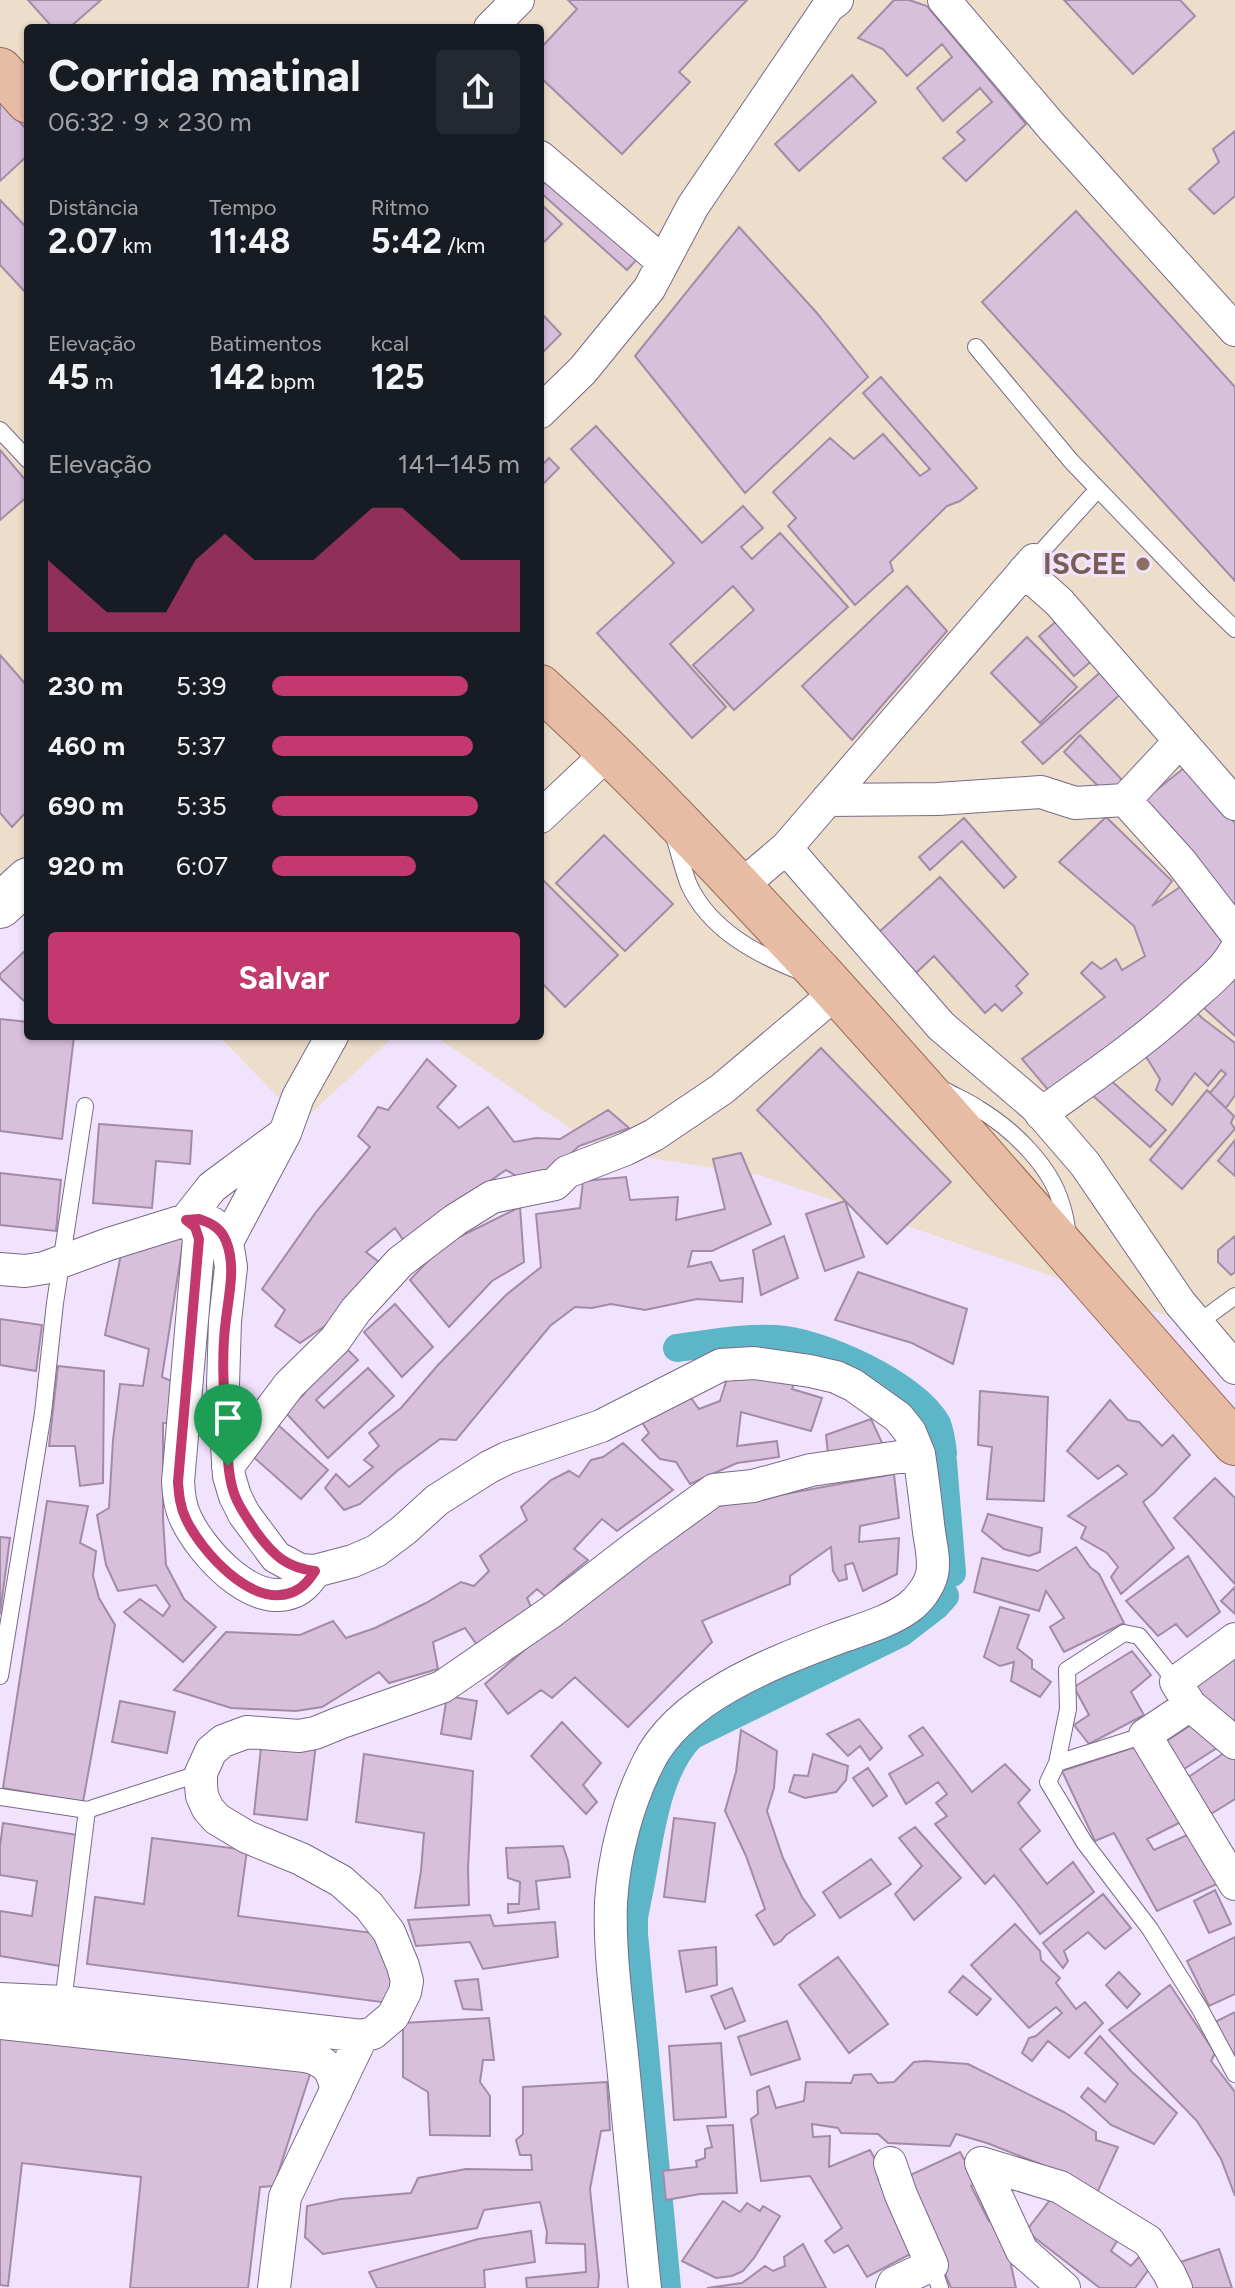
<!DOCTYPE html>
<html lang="pt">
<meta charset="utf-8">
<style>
:root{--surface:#171b24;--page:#242831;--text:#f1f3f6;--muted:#9ea1a6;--accent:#c4396d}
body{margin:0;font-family:Figtree,sans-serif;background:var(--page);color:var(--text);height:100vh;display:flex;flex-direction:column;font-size:30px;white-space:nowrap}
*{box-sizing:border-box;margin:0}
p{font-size:26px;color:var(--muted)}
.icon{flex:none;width:44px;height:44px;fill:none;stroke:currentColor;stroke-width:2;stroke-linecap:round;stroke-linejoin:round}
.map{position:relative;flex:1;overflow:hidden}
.sheet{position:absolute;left:24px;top:24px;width:520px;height:1016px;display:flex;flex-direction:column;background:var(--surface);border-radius:8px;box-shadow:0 2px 6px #0004}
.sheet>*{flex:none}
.pin{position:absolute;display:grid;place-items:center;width:68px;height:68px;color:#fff;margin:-82px -34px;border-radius:50% 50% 50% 0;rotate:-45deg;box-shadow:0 0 8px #0007}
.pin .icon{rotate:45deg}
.round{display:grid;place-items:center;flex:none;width:84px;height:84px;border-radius:8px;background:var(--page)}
.head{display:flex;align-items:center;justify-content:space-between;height:136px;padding:0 24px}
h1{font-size:44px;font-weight:700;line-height:60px}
.stats{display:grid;grid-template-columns:repeat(3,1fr);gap:12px;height:136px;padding:8px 24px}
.stats div{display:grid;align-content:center}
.stats b{font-size:34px;font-weight:700}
.stats small{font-size:22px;font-weight:400}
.stats p{font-size:22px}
.chart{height:224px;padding:16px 24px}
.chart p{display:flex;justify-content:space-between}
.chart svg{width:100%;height:144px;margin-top:8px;fill:var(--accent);opacity:.7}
.action{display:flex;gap:16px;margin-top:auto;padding:16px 24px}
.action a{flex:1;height:92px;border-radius:8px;background:var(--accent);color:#fff;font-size:32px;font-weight:700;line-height:92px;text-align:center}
ul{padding:0 24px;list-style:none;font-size:26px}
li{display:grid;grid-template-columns:128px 96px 1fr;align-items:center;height:60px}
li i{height:20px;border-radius:10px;background:var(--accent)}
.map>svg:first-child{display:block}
.industrial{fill:#edddcb}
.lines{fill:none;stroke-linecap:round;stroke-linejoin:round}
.canal{stroke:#5db6c8;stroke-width:28}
.building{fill:#d8bfdc;stroke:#a28ba6;stroke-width:2}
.lane-casing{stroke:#796a87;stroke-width:18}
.street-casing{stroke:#796a87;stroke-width:34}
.secondary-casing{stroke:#796a87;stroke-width:46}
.primary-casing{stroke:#986954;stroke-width:46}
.lane{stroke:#fff;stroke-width:16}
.street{stroke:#fff;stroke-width:32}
.secondary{stroke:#fff;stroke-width:44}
.primary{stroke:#e6bca5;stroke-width:44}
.route-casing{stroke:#fff;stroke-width:16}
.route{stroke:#c4396d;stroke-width:10}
.education-dot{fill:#8d6e63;stroke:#f1e3fe;stroke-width:3}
.labels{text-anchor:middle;stroke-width:6;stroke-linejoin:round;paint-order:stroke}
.education-label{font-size:30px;font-weight:bold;fill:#785e54;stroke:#f1e3fe;text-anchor:end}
</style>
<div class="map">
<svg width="1235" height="2288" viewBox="0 0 1235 2288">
<rect width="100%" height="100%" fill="#f1e3fe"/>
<path class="industrial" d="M0 0H1235V1382L1176 1319 760 1175 604 1151 435 1036H540V28H28V874L0 899Z
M219 1036H394L302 1122Z"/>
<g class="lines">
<path class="canal" d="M677 1348C709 1344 744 1337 776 1339 820 1341 915 1384 937 1424 941 1434 942 1444 943 1454
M943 1462 952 1573
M638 1897C649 1847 654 1773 691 1736L901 1633 936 1606 945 1596
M637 1902 634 1917V1934L656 2172
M657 2180 667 2288"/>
</g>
<path class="building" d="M28 0H101L69 28H53Z
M568 0H747L679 72 690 82 622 154 540 77V49L577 9Z
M894 0H909L927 6 1026 124 966 181 943 158 965 140 957 132 992 102 980 88 943 121 917 88 952 57 942 44 907 76 883 49 858 38Z
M1064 0H1180L1195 16 1133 74Z
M852 75 876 102 799 171 775 144Z
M0 101 28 131V155L0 181Z
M1235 131V196L1214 214 1189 189 1219 162 1213 149Z
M550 177 640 256 627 270 540 192V188Z
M0 200 28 229V295L0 265Z
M540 203 562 224 540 246Z
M1076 211 1235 387V581L982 302Z
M739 227 816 312 868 377 745 493 635 356Z
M542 314 561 334 540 355V315Z
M881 377 977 488 960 501 947 506 890 562 893 571 855 605 788 526 796 518 773 492 830 438 854 459 883 434 920 476 930 469 863 393Z
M596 426 702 543 743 506 763 528 741 547 752 559 780 533 848 607 734 710 693 665 754 610 733 586 670 644 726 707 692 738 597 633 674 563 571 449Z
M0 450 28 483V496L0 520Z
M549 458 559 468 540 487V467Z
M907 586 947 631 852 740 802 686Z
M1059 619 1094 659 1074 676 1039 636Z
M1027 637 1077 687 1040 723 991 673Z
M0 655 28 687V810L12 827 0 813Z
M1104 669 1124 691 1043 764 1022 742Z
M1080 735 1124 782 1106 794 1064 752Z
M1184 768 1235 823V919L1135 807Z
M1106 817 1172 881 1152 906 1183 885 1223 938 1218 963 1049 1091 1022 1059 1105 997 1081 973 1092 962 1101 969 1116 959 1122 970 1145 956 1134 926 1059 862Z
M964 818 1016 877 1004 888 962 841 930 870 919 857Z
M604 835 673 904 625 951 556 883Z
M540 877 618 955 565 1007 540 981Z
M940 877 1028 974 1016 986 1022 993 1002 1011 995 1004 985 1013 934 956 916 973 879 932Z
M28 948V1002H25L0 978V974Z
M1235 965V1036L1194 999Z
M1190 1005 1202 1018 1235 1043V1095L1226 1108 1210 1093 1226 1074 1221 1070 1208 1086 1195 1073 1172 1105 1156 1090 1160 1079 1143 1052Z
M0 1019 28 1022V1036H74L62 1139 0 1131Z
M821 1048 951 1182 887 1244 757 1110Z
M427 1059 456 1086 437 1107 459 1128 488 1107 514 1142 536 1138 560 1139 608 1110 629 1128 579 1146 550 1172 518 1177 506 1170 464 1199 406 1244 395 1228 366 1252 384 1266 356 1297 325 1326 300 1343 275 1326 285 1310 262 1289 316 1212 370 1147 358 1136 378 1107 388 1110Z
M1107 1077 1166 1130 1150 1147 1091 1094Z
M1207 1090 1234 1116 1231 1123 1235 1129 1182 1189 1150 1160Z
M99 1124 192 1131 190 1164 156 1161 152 1208 93 1203Z
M1235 1140V1176L1218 1161Z
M741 1153 771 1224 712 1251H692L688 1267 711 1262 720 1281 743 1278 742 1302 697 1299 645 1310 611 1304 592 1308 575 1307 550 1326 456 1440 440 1439 397 1471 360 1504 344 1510 325 1488 336 1474 349 1487 373 1467 364 1460 379 1446 369 1433 401 1408 438 1365 506 1295 541 1267 536 1214 580 1208 583 1181 626 1177 630 1200 678 1197 676 1220 725 1209 713 1159Z
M0 1173 61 1180 56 1231 0 1225Z
M845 1201 864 1257 825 1271 806 1214Z
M520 1207 524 1262 492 1281 449 1327 410 1280 443 1245Z
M184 1236 162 1377 176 1383 174 1423H163V1519L166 1565 184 1599 216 1627 183 1662 124 1612 140 1599 163 1616 170 1606 156 1585 118 1591 106 1565 97 1515 109 1508 113 1440 120 1384 143 1386 149 1349 105 1335 124 1239Z
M784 1236 798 1278 761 1295 753 1250Z
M1235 1236V1272L1231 1275 1218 1262V1250Z
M858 1272 967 1309 953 1364 912 1343 835 1320Z
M395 1304 433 1347 402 1377 364 1332Z
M0 1319 42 1325 36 1371 0 1365Z
M344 1346 358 1360 316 1400 324 1408 368 1368 394 1396 328 1458 285 1412 305 1393 306 1381Z
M58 1366 104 1371 103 1483 80 1486 75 1446H49Z
M730 1369 796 1379 792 1389 822 1398 811 1431 741 1412 737 1446 777 1441 779 1457 737 1463 690 1484 676 1462 660 1459 642 1440 649 1433 641 1421 683 1387 699 1409 720 1401Z
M980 1391 1048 1397 1044 1501 987 1499 992 1447 978 1445Z
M1110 1400 1128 1420 1139 1422 1162 1446 1173 1435 1190 1455 1154 1493 1143 1502 1174 1548 1121 1594 1111 1577 1118 1567 1107 1553 1081 1538 1086 1527 1068 1516 1127 1474 1118 1465 1098 1479 1067 1451Z
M871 1419 883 1445 828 1454 826 1435Z
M277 1424 328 1470 301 1499 250 1454Z
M623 1443 673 1490 617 1531 602 1519 574 1549 588 1560 561 1582 546 1597 537 1589 527 1598 531 1607 477 1645 465 1628 433 1642 438 1669 389 1683 379 1672 322 1707 296 1711 231 1708 174 1690 226 1632 300 1635 333 1621 346 1638 375 1628 426 1603 461 1582 474 1586 489 1571 480 1556 527 1520 521 1507 551 1480 569 1471 579 1477 591 1460 603 1457Z
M894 1474 899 1518 860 1526 859 1542 899 1538 897 1574 863 1591 853 1563 845 1565 847 1579 839 1581 833 1571 831 1547 790 1576V1584L702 1621 712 1642 628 1727 575 1677 552 1698 541 1690 508 1714 485 1684 590 1593 714 1507Z
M1215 1478 1235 1498V1584L1174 1518Z
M47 1501 88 1506 80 1543 96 1551 93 1576 99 1598 115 1625 83 1802 3 1788Z
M988 1514 1042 1528 1040 1552 1029 1556 1004 1549 982 1531Z
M0 1537 10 1538 0 1614Z
M1076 1547 1090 1567 1099 1574 1124 1623 1064 1652 1050 1627 1064 1618 1046 1591 1039 1611 974 1592 982 1558 1038 1571Z
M1188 1556 1220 1612 1187 1637 1176 1624 1158 1636 1126 1601Z
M1235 1587V1614L1221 1601Z
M1000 1607 1029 1615 1017 1648 1032 1660V1668L1051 1682 1040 1697 1011 1681 1014 1662 1000 1666 984 1657Z
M1132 1651 1151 1675 1131 1692 1144 1715 1089 1744 1074 1725 1089 1715 1074 1687Z
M1235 1653V1734L1188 1686Z
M447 1696 477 1701 471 1739 441 1734Z
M120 1701 175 1712 167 1753 112 1742Z
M859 1719 882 1748 870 1760 860 1746 848 1756 827 1734Z
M1197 1721 1223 1744 1181 1771 1162 1744Z
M562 1722 601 1763 583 1785 597 1802 586 1814 531 1756Z
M923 1727 972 1792 1005 1764 1030 1790 1018 1803 1040 1831 1020 1849 1047 1884 1073 1862 1094 1892 1040 1934 1020 1907 994 1875 985 1884 935 1824 947 1816 936 1803 947 1794 938 1782 906 1804 889 1774 923 1755 909 1736Z
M741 1730 777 1751 774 1788 767 1811 783 1858 802 1897 815 1915 786 1935 781 1941 774 1945 756 1915 765 1909 746 1856 725 1811 736 1772Z
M262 1738 316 1744 307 1820 254 1814Z
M1144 1744 1185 1820 1147 1839 1154 1850 1196 1831 1217 1884 1157 1911 1114 1833 1095 1841 1062 1771Z
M1230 1749 1235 1756V1799L1211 1814 1187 1778Z
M364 1754 473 1771 468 1868 469 1905 415 1908 421 1871 424 1833 356 1822Z
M813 1754 848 1766 846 1780 836 1792 805 1798 789 1792 794 1775 808 1776Z
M868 1768 887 1796 873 1806 853 1778Z
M674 1818 715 1823 705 1902 664 1897Z
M3 1823 84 1836 66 1967 0 1956V1911L32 1916 37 1881 0 1875V1846Z
M915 1827 961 1878 914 1920 895 1894 922 1866 899 1838Z
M152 1838 247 1850 238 1916 397 1936 389 2003 87 1964 95 1897 144 1904Z
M563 1846 568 1861 570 1877 536 1881 539 1909 508 1913V1904H519L520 1882 508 1878 506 1848Z
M871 1859 891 1884 840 1918 823 1892Z
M1215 1890 1231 1924 1209 1933 1194 1901Z
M1103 1894 1131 1928 1105 1949 1088 1932 1064 1951 1068 1961 1063 1968 1043 1943Z
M490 1915 494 1926 555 1922 558 1957 483 1969 470 1942 416 1946 408 1920Z
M1015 1924 1040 1951 1041 1960 1060 1978 1056 1983 1076 2009 1085 2002 1103 2023 1069 2058 1048 2041 1032 2061 1022 2053 1029 2038 1036 2036 1062 2013 1056 2007 1029 2028 971 1965Z
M1235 1937V1994L1209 2006 1187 1961Z
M716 1947 717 1985 686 1992 679 1951Z
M838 1957 888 2024 849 2053 799 1985Z
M1119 1972 1140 1994 1127 2008 1106 1985Z
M963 1976 991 1999 977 2015 949 1992Z
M478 1979 482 2010 463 2009 455 1981Z
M1170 1985 1215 2053 1211 2061 1235 2092V2196L1221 2159 1197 2121 1109 2030Z
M732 1988 745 2021 725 2029 711 1996Z
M1235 2012V2061L1215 2022Z
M489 2018 494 2060H483L480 2082 490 2096V2136L430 2135 428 2092 403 2077V2023Z
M787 2021 800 2059 751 2075 738 2037Z
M1100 2036 1131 2071 1177 2113 1154 2144 1111 2125 1081 2097 1088 2088 1105 2102 1118 2084 1085 2053Z
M0 2037 311 2071 274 2186 260 2187 248 2288H130L141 2177 22 2163 8 2286 0 2285Z
M721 2043 726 2117 674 2120 669 2046Z
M925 2061 968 2064 1064 2112 1096 2132V2140L1118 2147 1097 2193 1040 2164 987 2143 956 2134 950 2146 888 2143 878 2134 841 2133 838 2128 812 2124 813 2137 830 2136 829 2167 870 2150 884 2176 878 2178 916 2251 867 2277 848 2245 834 2253 825 2241 842 2228 810 2176 761 2181 751 2119 758 2114 757 2091 769 2086 776 2108 804 2101 806 2082 851 2083 854 2075 871 2074 878 2083 894 2082 914 2062Z
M607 2082 610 2130 601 2131 590 2189 599 2276 598 2288H527L526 2278 586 2272 585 2244 546 2243 547 2232 540 2202 484 2210 477 2228 323 2254 305 2237 307 2206 341 2199 411 2193 418 2178 466 2169 532 2170 531 2155H520L516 2140 523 2134V2087Z
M733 2125 737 2193 700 2194 666 2200 663 2171 697 2167 696 2161 705 2158V2149L712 2147 707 2126Z
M960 2152 978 2184 971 2186 989 2221 999 2223 1015 2260 1011 2265 1016 2288H951L904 2178Z
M1057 2191 1119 2238 1111 2251 1131 2266 1146 2249 1153 2264 1135 2288H1100L1026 2231Z
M723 2201 740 2212 747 2203 760 2211 763 2206 780 2216 754 2258 743 2271 732 2276 716 2278 682 2261Z
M531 2231 535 2262 484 2270 485 2288H377L369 2272 478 2239Z
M803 2244 826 2288H707L742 2283 765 2266 773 2271 785 2266 784 2257Z
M1219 2249 1232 2288H1183L1175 2264Z"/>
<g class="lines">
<g class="lane-casing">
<path id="lane" d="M976 347 1071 461 1203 598 1235 629
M0 430 28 460
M1034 560 1098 489
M674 836C679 852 683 870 689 885 710 930 757 955 802 972
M946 1091C957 1097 969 1102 979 1109 1012 1129 1050 1165 1061 1203 1065 1213 1066 1224 1068 1234
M1198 1323 1235 1296
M0 1676 43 1413 55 1303 85 1106
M1145 1735 1057 1763 1048 1782 1084 1842 1150 1929 1200 2009 1235 2074
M1057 1763 1068 1709 1067 1670 1124 1633 1139 1636 1176 1682
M0 1797 87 1810
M63 2002 87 1810 201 1773
M932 2265 940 2288"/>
</g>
<g class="street-casing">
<path id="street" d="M944 0 1052 127 1235 330
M490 28 518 0
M540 157 663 262
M540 412 583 370 649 289 693 206 828 7 837 0
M1024 571 1059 602 1235 804
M827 800 938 799 1041 792 1075 803 1125 800 1180 741
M1125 800 1181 862 1235 932
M540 817 610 751
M786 848 941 1026 1035 1106 1085 1164 1180 1303 1235 1368
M740 887 786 848 1034 560
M1041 1114C1093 1076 1147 1040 1193 996 1209 982 1225 969 1235 951
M227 1242 285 1133 298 1097 332 1036
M0 1269 25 1271 44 1268 109 1244 186 1220 212 1187 285 1133
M228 1466 289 1385 335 1340 356 1310 400 1262 455 1220 492 1197 555 1184 567 1172 626 1149 654 1135 722 1089 837 992
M315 1571C309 1580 303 1588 293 1592 252 1609 201 1551 186 1519 180 1507 179 1495 178 1482L199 1239 195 1227 186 1220 199 1219 212 1223 221 1231 227 1242 231 1267 225 1321 223 1385 229 1476 235 1496 244 1514 276 1557 300 1570 315 1571 353 1561 376 1551 404 1530 437 1500 489 1467 507 1458 601 1426 721 1365 754 1363 810 1371 836 1377 853 1385 898 1417 910 1432 919 1454C923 1480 926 1506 929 1532 931 1546 935 1561 932 1574 929 1587 918 1601 908 1608 887 1623 859 1630 835 1639 772 1663 679 1698 648 1763 627 1805 614 1855 611 1902 609 1956 618 2012 623 2065 630 2140 637 2214 645 2288
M1235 1639 1176 1682 1190 1705 1235 1743
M1190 1705 1145 1735 1235 1884
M0 1999 63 2002 362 2036 373 2033 393 2016 405 1992 407 1981 403 1966 389 1932 369 1906 341 1881 301 1859 247 1837 217 1819 208 1809 202 1796 201 1785V1773L211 1751 223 1741 247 1732 299 1736 315 1733 342 1722 442 1687 551 1612 638 1545 714 1490 753 1486 811 1470 919 1454
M0 2023 305 2056C326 2060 334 2071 336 2091
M890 2163 901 2195 932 2265 894 2283 892 2288
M274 2288 285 2197 362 2036
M1064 2288 1022 2251 981 2163 1060 2187 1148 2241 1169 2273 1176 2288"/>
</g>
<g class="secondary-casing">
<path id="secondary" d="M0 906 28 880"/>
</g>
<g class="primary-casing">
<path id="primary" d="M0 70 28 101
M540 687C639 777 728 874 819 972 960 1127 1096 1286 1235 1443"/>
</g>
<use href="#lane" class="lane"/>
<use href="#street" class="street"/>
<use href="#secondary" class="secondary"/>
<use href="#primary" class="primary"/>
</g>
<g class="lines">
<g class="route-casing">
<path id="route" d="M199 1219C211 1223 221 1228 226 1241 236 1265 229 1294 226 1319 221 1356 224 1393 226 1429 228 1452 227 1475 235 1496 240 1509 249 1521 257 1533 273 1555 287 1568 315 1571 309 1580 303 1588 293 1592 252 1609 201 1551 186 1519 180 1507 179 1495 178 1482L199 1239 195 1227 186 1220Z"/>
</g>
<use href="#route" class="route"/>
</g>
<circle class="education-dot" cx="1143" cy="564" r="8"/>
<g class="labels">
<g class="education-label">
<text x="1127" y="574">ISCEE</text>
</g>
</g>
</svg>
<div class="pin" style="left:228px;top:1466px;background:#1e9e55"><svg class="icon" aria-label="arrive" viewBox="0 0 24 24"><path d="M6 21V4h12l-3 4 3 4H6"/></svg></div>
<section class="sheet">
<div class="head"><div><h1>Corrida matinal</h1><p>06:32 · 9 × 230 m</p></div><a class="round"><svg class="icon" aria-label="share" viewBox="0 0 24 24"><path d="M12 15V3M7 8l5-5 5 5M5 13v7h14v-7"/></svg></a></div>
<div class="stats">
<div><p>Distância</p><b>2.07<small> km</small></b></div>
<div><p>Tempo</p><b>11:48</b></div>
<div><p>Ritmo</p><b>5:42<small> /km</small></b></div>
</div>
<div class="stats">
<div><p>Elevação</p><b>45<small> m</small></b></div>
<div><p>Batimentos</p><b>142<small> bpm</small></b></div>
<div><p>kcal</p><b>125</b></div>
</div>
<div class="chart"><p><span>Elevação</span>141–145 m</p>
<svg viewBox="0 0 160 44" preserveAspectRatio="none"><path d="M0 44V22L10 30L20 38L30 38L40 38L50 22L60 14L70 22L80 22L90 22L100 14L110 6L120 6L130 14L140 22L150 22L160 22V44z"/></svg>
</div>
<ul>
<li><b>230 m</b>5:39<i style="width:79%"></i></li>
<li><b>460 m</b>5:37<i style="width:81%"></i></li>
<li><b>690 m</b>5:35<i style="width:83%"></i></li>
<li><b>920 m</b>6:07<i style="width:58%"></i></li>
</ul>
<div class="action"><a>Salvar</a></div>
</section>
</div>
